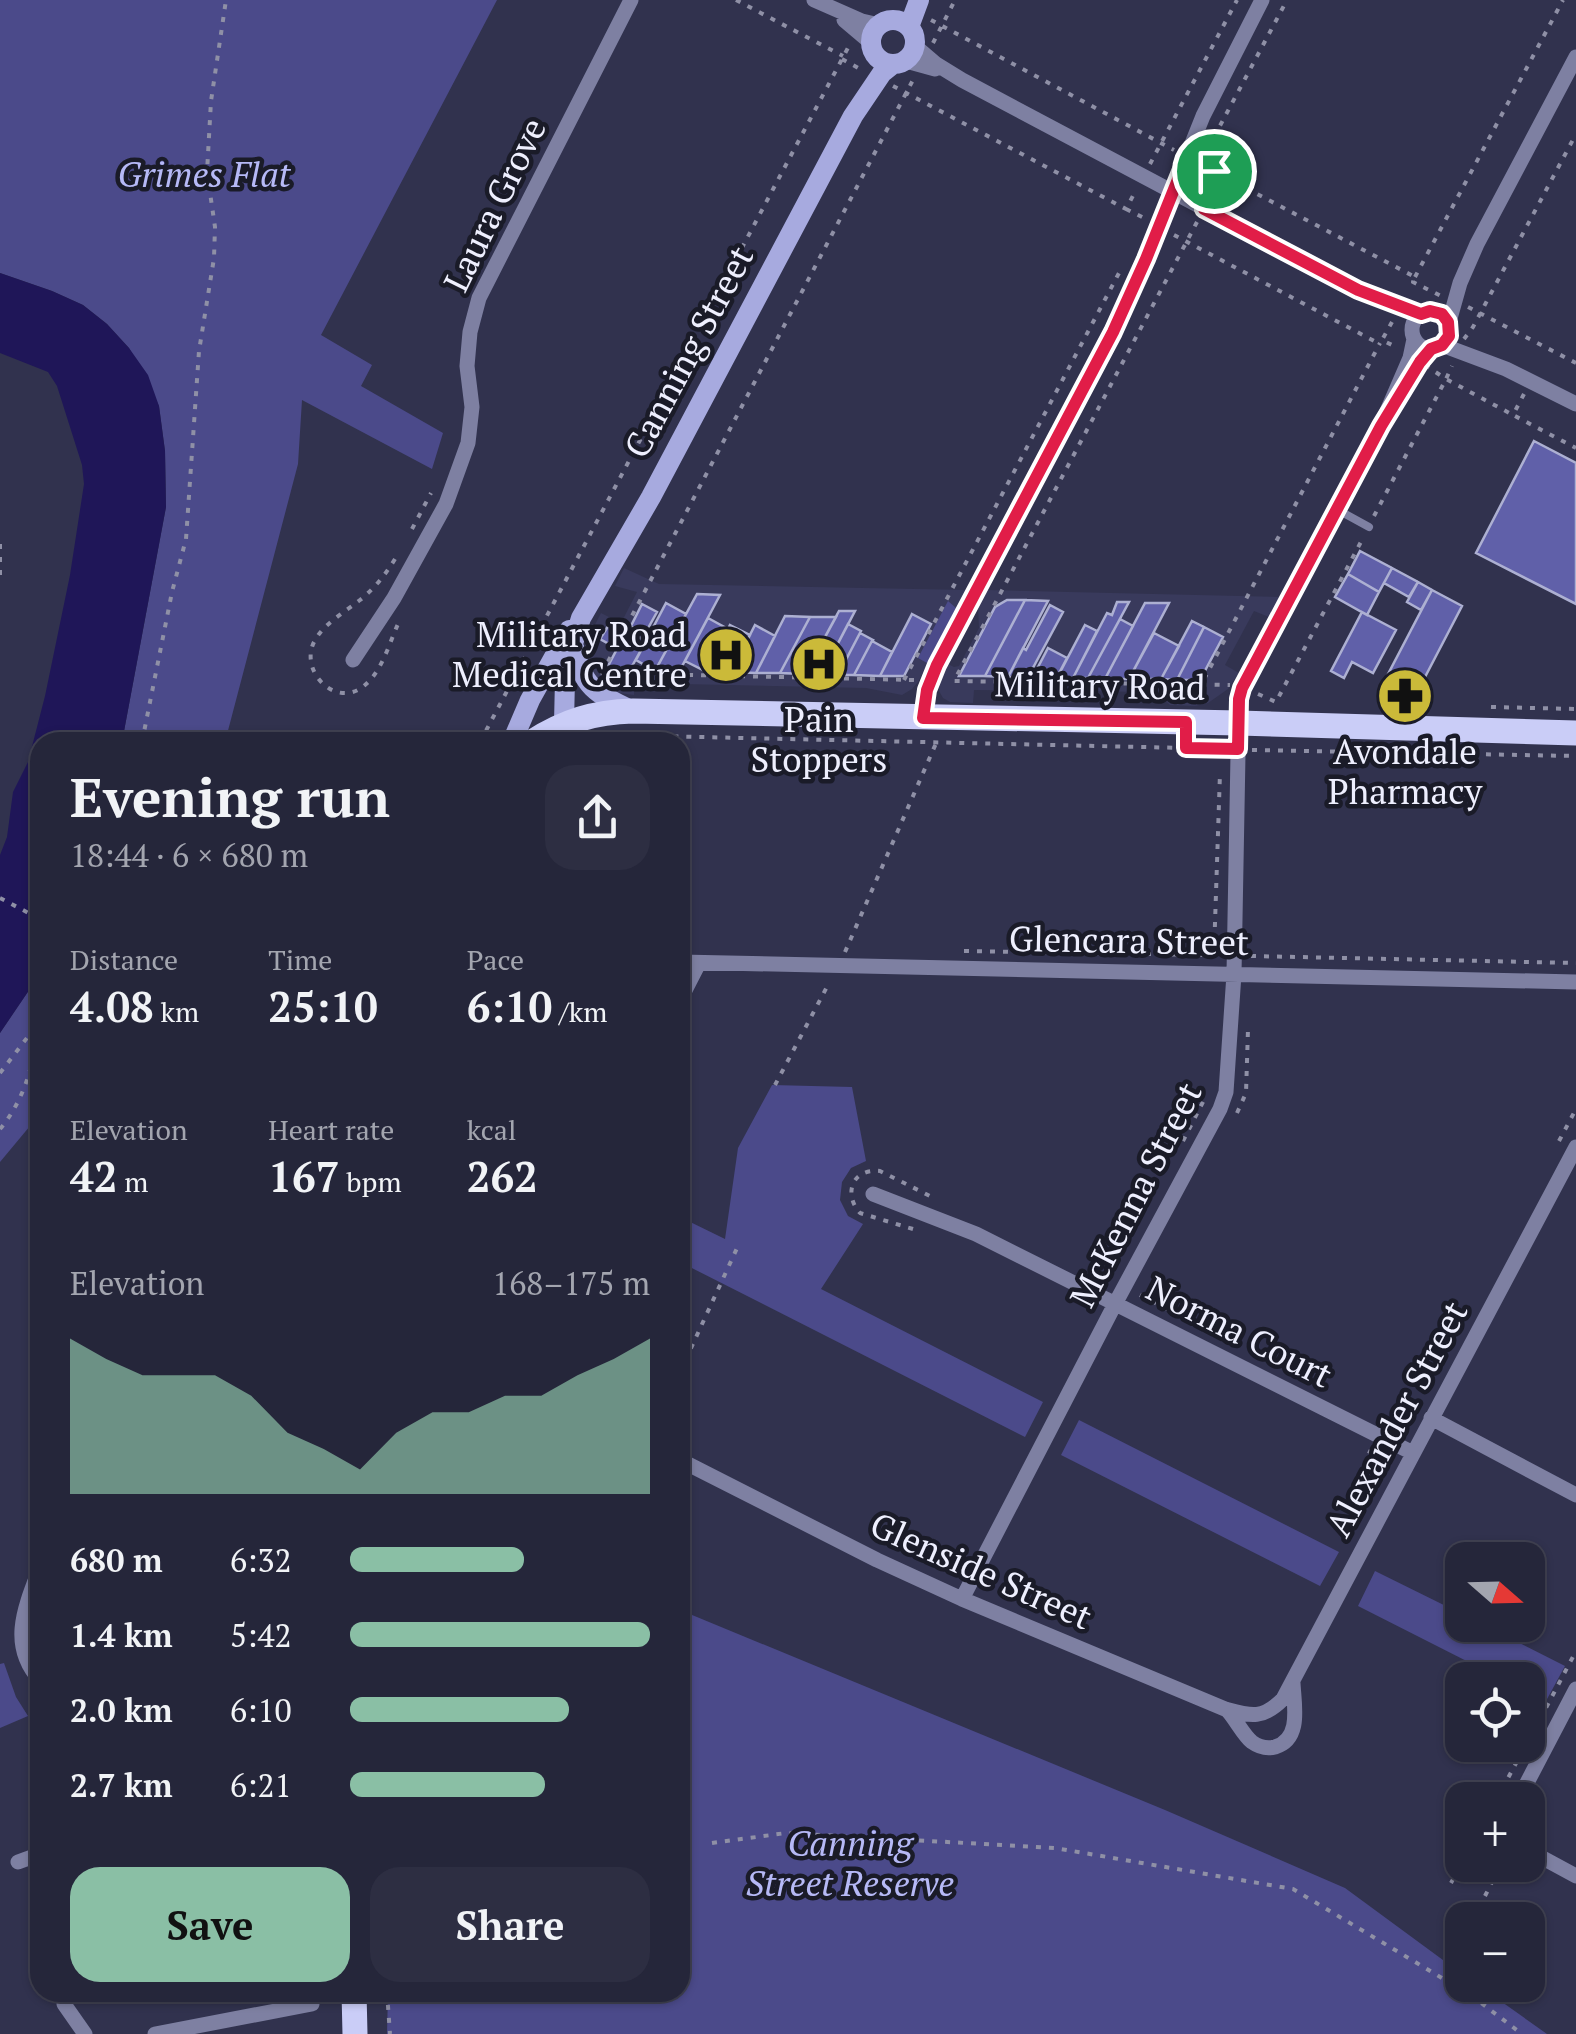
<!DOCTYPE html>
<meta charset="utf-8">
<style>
:root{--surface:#25263a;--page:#2d2e42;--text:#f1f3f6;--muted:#a3a5af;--line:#424354;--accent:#8abfa5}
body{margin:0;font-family:"PT Serif",serif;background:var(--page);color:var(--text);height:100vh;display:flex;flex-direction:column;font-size:38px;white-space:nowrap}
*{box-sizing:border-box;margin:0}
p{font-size:32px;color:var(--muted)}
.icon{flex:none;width:55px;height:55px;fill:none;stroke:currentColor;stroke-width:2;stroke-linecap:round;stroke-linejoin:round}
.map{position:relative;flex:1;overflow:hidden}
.drawer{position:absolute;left:30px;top:732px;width:660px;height:1270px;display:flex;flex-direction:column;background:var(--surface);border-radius:30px;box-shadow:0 2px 8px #0004,0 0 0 2px var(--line)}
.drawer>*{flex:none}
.needle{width:65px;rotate:110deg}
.controls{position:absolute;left:1445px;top:1542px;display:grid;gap:20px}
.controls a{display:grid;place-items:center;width:100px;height:100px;border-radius:20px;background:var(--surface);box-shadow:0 2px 8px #0004,0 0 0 2px var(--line);font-size:50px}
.pin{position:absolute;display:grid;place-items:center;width:85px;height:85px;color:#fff;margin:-42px;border:5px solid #fff;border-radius:50%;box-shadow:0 2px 10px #0007}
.round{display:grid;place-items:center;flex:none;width:105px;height:105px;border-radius:30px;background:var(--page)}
.overview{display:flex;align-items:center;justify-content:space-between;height:170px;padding:0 40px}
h1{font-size:55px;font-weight:600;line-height:75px}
.stats{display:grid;grid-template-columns:repeat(3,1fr);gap:15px;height:170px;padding:10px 40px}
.stats div{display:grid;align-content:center}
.stats b{font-size:42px;font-weight:600}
.stats small{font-size:28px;font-weight:400}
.stats p{font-size:28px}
.chart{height:280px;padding:20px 40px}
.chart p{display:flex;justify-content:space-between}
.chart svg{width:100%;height:180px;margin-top:10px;fill:var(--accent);opacity:.7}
.action{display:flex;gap:20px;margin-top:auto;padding:20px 40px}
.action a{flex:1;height:115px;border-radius:30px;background:var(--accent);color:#111;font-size:40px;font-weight:600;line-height:115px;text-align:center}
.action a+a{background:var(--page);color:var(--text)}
ul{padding:0 40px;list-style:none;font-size:32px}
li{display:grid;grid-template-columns:160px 120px 1fr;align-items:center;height:75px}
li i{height:25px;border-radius:12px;background:var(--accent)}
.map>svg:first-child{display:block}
.built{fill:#393a5c}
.green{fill:#4b4a8a}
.water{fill:#1f1658}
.building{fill:#6060a9;stroke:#adb0d2;stroke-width:2.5}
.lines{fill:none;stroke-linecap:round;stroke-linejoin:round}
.path{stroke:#8f90a6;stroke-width:4;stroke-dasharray:5 8;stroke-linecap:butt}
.lane{stroke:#7e80a2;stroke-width:8}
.street{stroke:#7e80a2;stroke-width:15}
.secondary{stroke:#a7aadf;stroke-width:20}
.primary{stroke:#cacdf7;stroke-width:25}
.route-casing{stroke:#fff;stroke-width:20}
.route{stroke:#e11d48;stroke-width:12}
.labels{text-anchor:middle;stroke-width:9;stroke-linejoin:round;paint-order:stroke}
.park-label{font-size:35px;font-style:italic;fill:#b6b9f6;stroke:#1a1b28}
.street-label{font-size:35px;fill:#eeeffe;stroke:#1a1b28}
.poi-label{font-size:35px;fill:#eeeffe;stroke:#1a1b28}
</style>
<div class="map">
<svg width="1576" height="2034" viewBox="0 0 1576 2034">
<rect width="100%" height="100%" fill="#31324e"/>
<path class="built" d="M624 568 659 584 966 590 918 682 912 689 902 695 866 688 634 683V695L611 692 591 678 584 652 586 642 601 613 621 623 637 592 615 586Z
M987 590 1280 597 1269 617 1254 611 1225 665 1239 673 1228 689 1208 703 1195 706 1170 705 1157 692 974 690 973 703 950 702 943 698 939 691 941 677 948 664 954 667 959 666 979 628 978 607Z"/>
<path class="green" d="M0 0H497L321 335 372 365 361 386 443 433 432 469 302 400 298 464 225 742H122L166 507 165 451 159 406 129 348 107 324 83 305 52 291 0 273Z
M948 601 956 608 927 663 918 658Z
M40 974V1114L0 1162V1033Z
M772 1085 852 1087 866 1161 851 1168 842 1182 840 1200 848 1216 863 1224 821 1289 1043 1402 1025 1437 680 1262V1217L725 1239 738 1148Z
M1079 1420 1339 1552 1320 1586 1061 1455Z
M1375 1571 1462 1614V1625H1484L1565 1666 1546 1701 1528 1692V1680H1504L1358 1606Z
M680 1610 1165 1810 1345 1888 1462 1974V1985H1478L1547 2034H387L388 1993 680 1992Z
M4 1663 16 1697 28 1716 0 1728V1664Z"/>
<path class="water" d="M0 273 52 291 83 305 107 324 129 348 148 375 159 406 165 451 166 507 122 742H40V974L0 1033V855L7 837 13 792 28 762 45 696 70 575 84 484 82 465 57 386 48 372 0 353Z"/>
<path class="building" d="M1534 441 1576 463V604L1476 553Z
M1360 551 1392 568 1379 592 1348 574Z
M1392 568 1418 582 1409 597 1384 583Z
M1348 574 1379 592 1367 615 1335 597Z
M1418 582 1432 590 1421 610 1407 602Z
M1432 590 1462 606 1412 702 1379 699 1390 680 1386 678Z
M697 594 720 595 680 670 655 671Z
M1007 600H1025L985 676H959L995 607Z
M1025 600 1048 601 1008 677 985 676Z
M1117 602H1129L1088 678H1073L1107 613 1112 615Z
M666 603 686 614 655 671 636 660Z
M1145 603H1169L1129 679H1105Z
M642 604 657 612 642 639 632 633 635 628 631 626Z
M1050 605 1063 612 1028 677H1008L1023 648 1026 650Z
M839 611H855L822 674H805Z
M1362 612 1396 630 1373 673 1352 662 1344 678 1331 671Z
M912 614 931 624 904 676H880Z
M785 616 810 617 780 673H756Z
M810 617H836L805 674 780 673Z
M708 618 728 629 705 671 685 661Z
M1120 619 1133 626 1105 679 1088 678Z
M1192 621 1204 627 1177 680 1161 679Z
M610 623 618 627 609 644 600 639Z
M848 624 861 631 838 675 822 674Z
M730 625 750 635 731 672 720 667 718 672 708 666Z
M755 625 775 636 756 673 731 672Z
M1085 625 1097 631 1073 678H1057Z
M1204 627 1223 637 1200 680H1177Z
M627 630 646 641 631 668H607Z
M860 633 873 640 872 641 854 675H838Z
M1154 633 1179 646 1161 679H1129Z
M872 641 892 652 880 676 854 675Z
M1048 648 1067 658 1056 679 1037 669Z"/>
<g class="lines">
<path class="path" d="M736 0 843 56
M931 20 1174 150
M933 43 955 0
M842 59 862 70
M893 86 1126 209 1136 190
M1214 137 1287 0
M1150 164 1237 0
M1200 164 1415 277 1413 282 1441 296
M1210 195 1214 171
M1126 209 1144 218
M1197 222 954 681 1230 685
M1174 235 1378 343
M1415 277 1563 0
M1468 307 1576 363
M1392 322 1382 340 1396 347
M1464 339 1473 327 1576 134
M1425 365 1446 379 1452 366
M1524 394 1513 415 1576 448
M1374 516 1446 379 1513 415
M412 529 431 493
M0 544V579
M395 559C385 575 375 588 360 600 345 612 323 624 314 642 299 672 337 710 365 685 382 671 389 644 398 624
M904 680 1119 273
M914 680 602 673 914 78
M1258 694 1276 702 1363 538
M1189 700 1201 685 1380 343
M1491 707 1576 709
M142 742 172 592 186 539 199 351 214 258 215 227 207 172 211 101 226 0
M480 742 850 44
M597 742 611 735 1185 748
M1186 744V748L1223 749
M1252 750 1576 756
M0 898 40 919
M964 951 1205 955 1214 953V958
M845 952 937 741
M1214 953 1220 773
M1251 956 1576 963
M680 1027 687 1013
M0 1073 40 1021
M775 1085 829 983
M1237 1113 1246 1093 1248 1029
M0 1129C23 1102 36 1062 36 1027
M1183 1141 1206 1096
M1559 1141 1576 1109
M913 1229 860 1213C843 1194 852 1168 880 1171L934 1198
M1140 1295 1218 1335
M680 1372 738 1246
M1368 1451 1389 1461
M1528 1742 1576 1651
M1496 1800 1526 1745
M712 1843 786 1833 1055 1848 1293 1889 1472 1996 1522 2034
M1451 1883 1462 1863
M1485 1896 1492 1882
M387 1992 390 2034"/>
<path class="lane" d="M1338 510 1369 527"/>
<path class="street" d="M814 0 862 21 879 25
M844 20 870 42
M915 46 936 64 962 80 1358 290 1421 314
M906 61 935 69
M1412 330a19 19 0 1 1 38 0a19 19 0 1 1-38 0Z
M1449 322 1460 283 1477 244 1576 57
M1442 345 1506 369 1576 404
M353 660 394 598 446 504 468 443 472 407 467 366 470 332 479 298 631 0
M923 718 927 690 937 665 1113 332 1159 226 1203 116 1262 0
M680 962 1576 982
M680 1000 699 963
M873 1194 976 1234 1413 1453
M1431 1418 1576 1495
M680 1460 877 1560 962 1599 1225 1709C1251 1716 1262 1720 1283 1699L1576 1147
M40 1568C25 1607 8 1645 40 1680
M962 1599 1115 1304 1220 1109 1226 1092 1234 974 1239 699 1270 635 1381 425 1410 358 1414 339
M1228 1711C1236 1720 1244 1736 1252 1742 1259 1747 1267 1749 1275 1747 1302 1739 1294 1705 1293 1683
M1518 1800 1576 1689
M1528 1850 1576 1876
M18 1862 40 1854
M1481 1869 1483 1865
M64 2004 85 2034
M155 2034 312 2004"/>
<path class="secondary" d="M871 42a22 22 0 1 1 44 0a22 22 0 1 1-44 0Z
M909 27 919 0
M574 647C582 686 596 694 631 710
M564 723 565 679 570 653 581 618 651 497 853 116 882 73 892 65
M512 742 530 700 569 630"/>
<path class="primary" d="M532 742C565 721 594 712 633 711L1239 723 1576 733
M354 1992 355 2034"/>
</g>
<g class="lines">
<g class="route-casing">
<path id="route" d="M1187 157 1214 171 1209 200 1204 209 1358 290 1421 314 1430 311 1442 314 1448 322 1449 336 1442 345 1431 349 1420 362 1381 426 1242 688 1239 699 1238 749 1186 748V722L923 718 927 690 937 665 1113 332 1146 259Z"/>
</g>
<use href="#route" class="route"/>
</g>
<defs>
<g id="hospital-disc" transform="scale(2.875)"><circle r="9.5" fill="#cbba39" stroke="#1a1b28"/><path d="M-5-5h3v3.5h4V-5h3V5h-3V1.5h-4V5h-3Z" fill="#111"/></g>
<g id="pharmacy-disc" transform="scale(2.875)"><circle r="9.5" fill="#cbba39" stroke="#1a1b28"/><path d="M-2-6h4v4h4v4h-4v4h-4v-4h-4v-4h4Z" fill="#111"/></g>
</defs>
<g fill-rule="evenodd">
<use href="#hospital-disc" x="726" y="655"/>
<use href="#hospital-disc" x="819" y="664"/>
<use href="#pharmacy-disc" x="1405" y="696"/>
</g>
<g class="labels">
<g class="park-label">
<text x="204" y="187">Grimes Flat</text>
<text x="850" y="1856">Canning<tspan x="850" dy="40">Street Reserve</tspan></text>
</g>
<g class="street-label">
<text transform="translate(495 205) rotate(-64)" y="12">Laura Grove</text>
<text transform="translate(689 352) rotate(-62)" y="12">Canning Street</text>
<text transform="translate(1100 686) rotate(1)" y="12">Military Road</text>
<text transform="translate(1129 941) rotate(1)" y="12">Glencara Street</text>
<text transform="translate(1136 1195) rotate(-63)" y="12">McKenna Street</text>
<text transform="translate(1239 1332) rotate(27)" y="12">Norma Court</text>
<text transform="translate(1397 1419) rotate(-62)" y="12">Alexander Street</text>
<text transform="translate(981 1571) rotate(24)" y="12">Glenside Street</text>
</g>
<g class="poi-label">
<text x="687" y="647" text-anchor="end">Military Road<tspan x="687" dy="40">Medical Centre</tspan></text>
<text x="819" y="732">Pain<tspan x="819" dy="40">Stoppers</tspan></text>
<text x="1405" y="764">Avondale<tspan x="1405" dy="40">Pharmacy</tspan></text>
</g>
</g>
</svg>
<div class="controls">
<a><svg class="needle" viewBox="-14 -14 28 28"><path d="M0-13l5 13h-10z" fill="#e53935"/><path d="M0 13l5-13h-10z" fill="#a3a5af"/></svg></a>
<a><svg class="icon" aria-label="locate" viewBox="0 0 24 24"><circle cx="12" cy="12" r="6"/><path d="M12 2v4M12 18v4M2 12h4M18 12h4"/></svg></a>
<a>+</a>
<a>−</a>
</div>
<div class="pin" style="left:1214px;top:171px;background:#1e9e55"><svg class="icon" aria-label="arrive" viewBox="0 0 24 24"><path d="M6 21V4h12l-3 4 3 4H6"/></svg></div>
<section class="drawer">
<div class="overview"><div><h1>Evening run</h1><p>18:44 · 6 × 680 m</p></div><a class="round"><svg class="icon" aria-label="share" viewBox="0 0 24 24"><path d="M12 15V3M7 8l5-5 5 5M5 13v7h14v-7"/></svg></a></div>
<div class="stats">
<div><p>Distance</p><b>4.08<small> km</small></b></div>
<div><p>Time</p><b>25:10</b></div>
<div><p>Pace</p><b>6:10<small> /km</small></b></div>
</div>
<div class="stats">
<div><p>Elevation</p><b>42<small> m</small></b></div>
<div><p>Heart rate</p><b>167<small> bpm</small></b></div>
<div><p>kcal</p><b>262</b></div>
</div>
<div class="chart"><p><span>Elevation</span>168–175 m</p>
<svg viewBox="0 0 160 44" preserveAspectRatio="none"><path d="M0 44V6L10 11L20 15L30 15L40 15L50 20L60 29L70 33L80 38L90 29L100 24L110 24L120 20L130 20L140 15L150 11L160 6V44z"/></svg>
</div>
<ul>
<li><b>680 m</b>6:32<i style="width:58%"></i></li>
<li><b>1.4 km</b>5:42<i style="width:100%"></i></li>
<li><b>2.0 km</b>6:10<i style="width:73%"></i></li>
<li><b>2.7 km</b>6:21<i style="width:65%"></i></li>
</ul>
<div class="action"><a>Save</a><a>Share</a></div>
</section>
</div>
